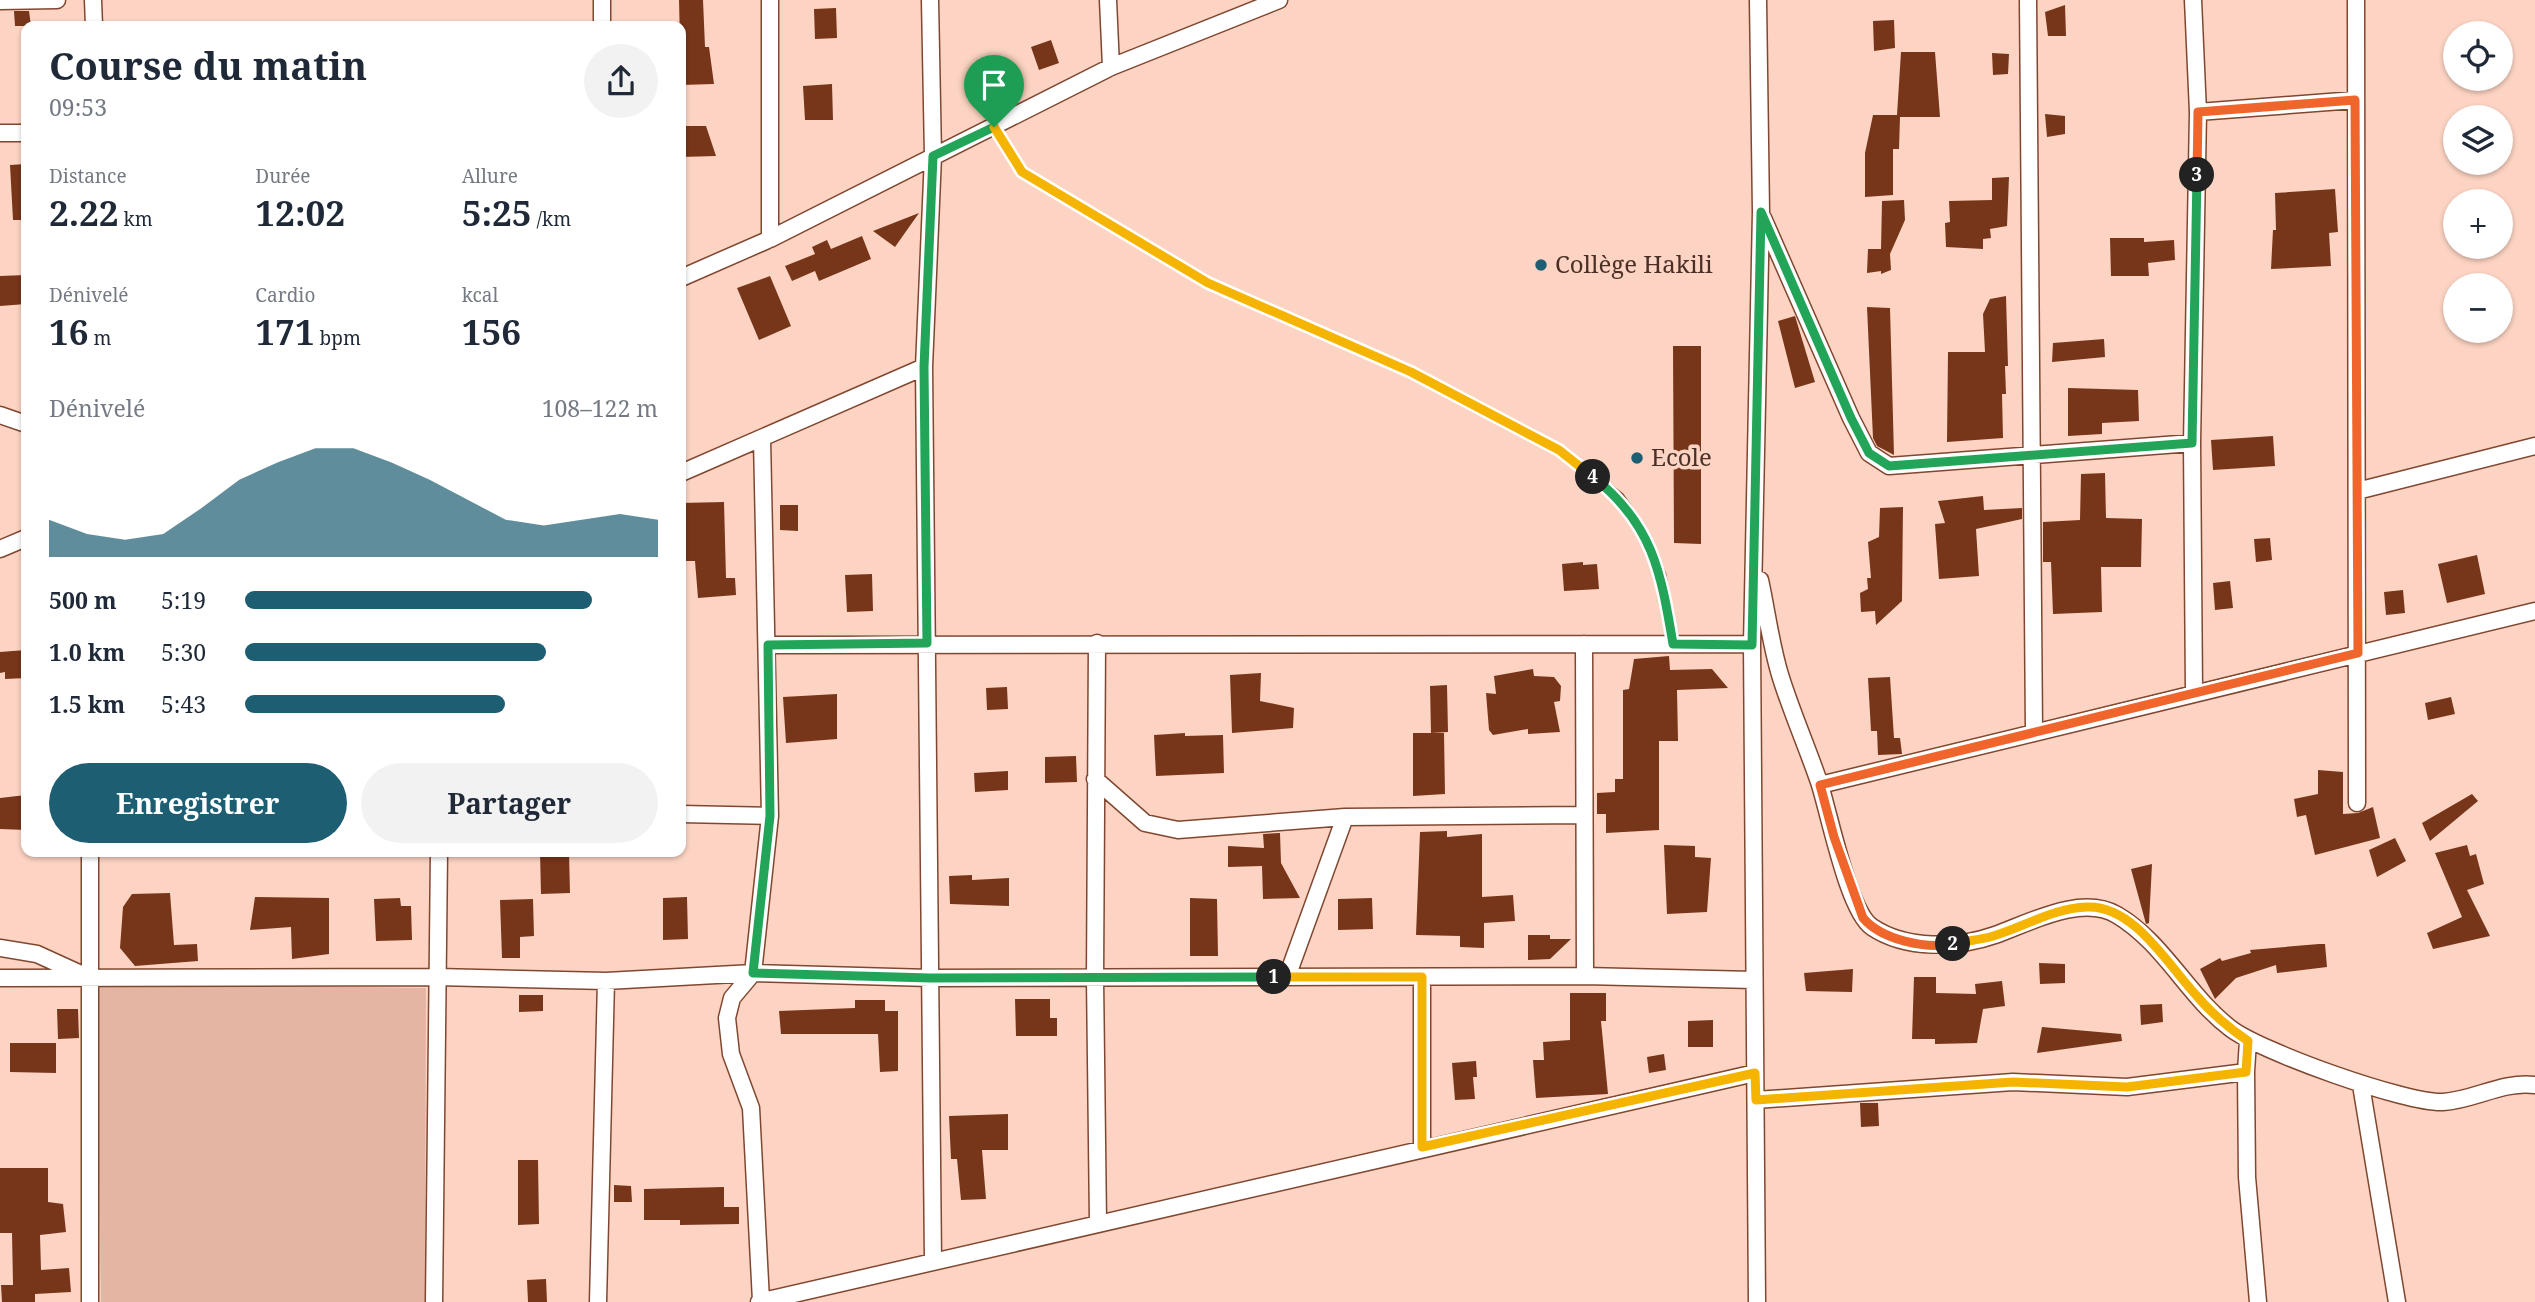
<!DOCTYPE html>
<html lang="fr">
<meta charset="utf-8">
<style>
:root{--surface:#fff;--page:#f2f2f3;--text:#1f2937;--muted:#747a83;--accent:#1d5e73}
body{margin:0;font-family:"Noto Serif",serif;background:var(--page);color:var(--text);height:100vh;display:flex;flex-direction:column;font-size:26px;white-space:nowrap}
*{box-sizing:border-box;margin:0}
p{font-size:23px;color:var(--muted)}
.icon{flex:none;width:38px;height:38px;fill:none;stroke:currentColor;stroke-width:2;stroke-linecap:round;stroke-linejoin:round}
.map{position:relative;flex:1;overflow:hidden}
.panel{position:absolute;left:21px;top:21px;width:665px;height:836px;display:flex;flex-direction:column;background:var(--surface);border-radius:14px;box-shadow:0 2px 5px #0004}
.panel>*{flex:none}
.fabs{position:absolute;left:2443px;top:21px;display:grid;gap:14px}
.fabs a{display:grid;place-items:center;width:70px;height:70px;border-radius:50%;background:var(--surface);box-shadow:0 2px 5px #0004;font-size:35px}
.pin{position:absolute;display:grid;place-items:center;width:60px;height:60px;color:#fff;margin:-72px -30px;border-radius:50% 50% 50% 0;rotate:-45deg;box-shadow:0 0 7px #0007}
.pin .icon{rotate:45deg}
.km{position:absolute;width:35px;height:35px;margin:-18px;border-radius:50%;background:#222;color:#fff;font-size:19px;line-height:35px;text-align:center}
.round{display:grid;place-items:center;flex:none;width:74px;height:74px;border-radius:37px;background:var(--page)}
.headline{display:flex;align-items:center;justify-content:space-between;height:119px;padding:0 28px}
h1{font-size:38px;font-weight:700;line-height:52px}
.metrics{display:grid;grid-template-columns:repeat(3,1fr);gap:10px;height:119px;padding:7px 28px}
.metrics div{display:grid;align-content:center}
.metrics b{font-size:35px;font-weight:700}
.metrics small{font-size:19px;font-weight:400}
.metrics p{font-size:19px}
.chart{height:196px;padding:14px 28px}
.chart p{display:flex;justify-content:space-between}
.chart svg{width:100%;height:126px;margin-top:7px;fill:var(--accent);opacity:.7}
.button{display:flex;gap:14px;margin-top:auto;padding:14px 28px}
.button a{flex:1;height:80px;border-radius:42px;background:var(--accent);color:#fff;font-size:28px;font-weight:700;line-height:80px;text-align:center}
.button a+a{background:var(--page);color:var(--text)}
ul{padding:0 28px;list-style:none;font-size:23px}
li{display:grid;grid-template-columns:112px 84px 1fr;align-items:center;height:52px}
li i{height:18px;border-radius:9px;background:var(--accent)}
.map>svg:first-child{display:block}
.green{fill:#e4b5a2}
.building{fill:#773619}
.lines{fill:none;stroke-linecap:round;stroke-linejoin:round}
.service-casing{stroke:#804730;stroke-width:11}
.minor-casing{stroke:#804730;stroke-width:19}
.service{stroke:#fff;stroke-width:8}
.minor{stroke:#fff;stroke-width:16}
.split-1-casing{stroke:#fff;stroke-width:14}
.split-2-casing{stroke:#fff;stroke-width:14}
.split-3-casing{stroke:#fff;stroke-width:14}
.split-4-casing{stroke:#fff;stroke-width:14}
.split-5-casing{stroke:#fff;stroke-width:14}
.split-1{stroke:#22a559;stroke-width:9}
.split-2{stroke:#f5b400;stroke-width:9}
.split-3{stroke:#f0652b;stroke-width:9}
.split-4{stroke:#22a559;stroke-width:9}
.split-5{stroke:#f5b400;stroke-width:9}
.poi-dot{fill:#1d5e73;stroke:#fdd4c3;stroke-width:2.5}
.labels{text-anchor:middle;stroke-width:7;stroke-linejoin:round;paint-order:stroke}
.poi-label{font-size:24px;fill:#492f25;stroke:#fdd4c3;text-anchor:start}
</style>
<div class="map">
<svg width="2535" height="1302" viewBox="0 0 2535 1302">
<rect width="100%" height="100%" fill="#fdd4c3"/>
<path class="green" d="M96 983 426 988 425 1302H101Z"/>
<path class="building" d="M679 0H703L705 47H709L714 84 681 85Z
M2065 5 2066 36H2048L2045 12Z
M836 8 837 38 815 39 814 9Z
M14 11H29L31 26H15Z
M1894 20 1895 48 1874 51 1873 21Z
M1051 40 1059 63 1039 70 1031 47Z
M1901 52H1935L1940 117H1900L1899 149H1893V195L1865 197V153L1873 115H1897Z
M1992 53 2009 54 2008 74 1993 75Z
M832 84 833 120H805L803 86Z
M2045 114 2065 116V134L2047 137Z
M681 126H706L716 156 681 157Z
M26 164V220H13L10 165Z
M2009 177 2007 226 1990 229 1991 238 1983 239V249L1946 247 1945 223 1950 222 1949 201 1992 200V178Z
M2335 189 2338 232 2329 233 2331 266 2271 269 2273 230H2276L2275 193Z
M1904 200 1905 220 1890 254 1891 270 1881 274V271L1867 273 1868 249H1881L1882 201Z
M919 213 895 247 873 231Z
M862 236 871 259 819 281 815 271 792 281 785 266 815 254 812 247 827 240 831 249Z
M2110 238H2144V242L2174 240 2175 260 2148 263 2149 276H2111Z
M26 275V304L0 306V276Z
M770 276 791 326 759 340 737 288Z
M2006 296 2008 366H2005L2006 394H2002L2003 438 1947 442 1948 352H1985L1983 314 1990 299Z
M1867 307 1890 308 1894 455 1877 446 1873 438Z
M1795 316 1815 382 1795 388 1778 321Z
M2104 339 2105 357 2052 362 2053 343Z
M1673 346H1701V544L1674 543Z
M2068 388 2138 390 2139 421 2102 423V434L2068 436Z
M2273 436 2275 466 2213 470 2211 440Z
M2105 473 2106 518 2142 519 2141 567H2101L2102 612 2053 614 2051 562H2043V522L2080 520 2081 474Z
M1983 496 1984 510 2022 508V519L1976 529 1979 576 1939 579 1935 524 1945 523 1938 501Z
M724 502 726 578H735L736 595 698 598 695 561H681V503Z
M780 505H798V531L780 530Z
M1903 507 1902 601 1876 625 1875 611 1861 612 1860 593 1868 589 1867 578H1871L1868 542 1879 537 1880 508Z
M2270 538 2272 560 2256 562 2254 539Z
M2477 555 2485 594 2447 603 2438 564Z
M1583 562V565L1597 564 1599 589 1564 591 1562 564Z
M872 574 873 611 847 612 845 575Z
M2230 581 2233 608 2215 610 2213 583Z
M2403 590 2405 613 2386 615 2384 592Z
M26 650V678L5 679V672L0 673V652Z
M1669 656 1670 670 1712 669 1728 688 1677 690 1678 741H1659V830L1606 833V814H1597V793L1615 792V779H1623V690L1629 689 1634 659Z
M1533 669 1534 676 1554 677 1561 686 1560 701 1554 702 1560 732 1528 734V729L1493 735 1489 730 1486 693 1496 694 1494 676Z
M1261 673 1260 701 1294 708 1293 728 1232 733 1230 675Z
M1890 677 1894 738H1900L1902 754 1878 755 1877 731H1871L1868 678Z
M1447 685 1448 732 1431 733 1430 686Z
M1007 687 1008 709 987 710 986 688Z
M837 694V739L786 743 783 697Z
M2451 697 2455 714 2428 720 2425 703Z
M1185 733V736L1223 735 1224 773 1156 776 1154 735Z
M1413 733H1444L1445 794 1413 796Z
M1076 756 1077 782 1045 783V757Z
M2318 770 2343 772V814L2358 813 2373 807 2380 838 2315 855 2306 815 2297 817 2294 799 2318 794Z
M1008 771V790L975 792 974 773Z
M2472 794 2478 801 2430 841 2422 823Z
M26 795V830L0 829V798Z
M1447 831V837L1482 834V897L1513 895 1515 921 1484 923V948L1460 947V936L1416 935 1420 832Z
M1280 833 1281 863 1300 898 1263 899 1262 866 1228 867V846L1264 848 1263 834Z
M2395 838 2406 861 2377 877 2369 850Z
M1664 845 1695 846V857L1711 858 1707 912 1667 914Z
M2467 845 2470 856 2476 854 2484 884 2467 890 2490 936 2433 949 2427 933 2462 917 2435 853Z
M540 852H569L570 893 541 894Z
M2152 864 2149 923 2146 924 2131 869Z
M972 875V880L1009 878V906L950 904 949 876Z
M170 893 174 945 197 944 198 961 135 966 120 948 123 907 132 894Z
M255 897 329 898V954L292 959 291 927 250 930Z
M687 897 688 939 663 940V898Z
M400 898 401 906H411L412 940 376 941 374 899Z
M1190 898 1217 899 1218 956H1190Z
M1372 898 1373 929 1338 930V899Z
M533 899 534 936 520 937V958H502L500 900Z
M1528 935H1550V939H1571L1550 959 1528 960Z
M2319 944H2325L2327 967 2277 973 2276 965 2236 978 2215 999 2200 969 2220 958 2222 961 2251 953 2250 950Z
M2039 963 2065 964V983L2040 984Z
M1853 969 1852 992 1806 991 1804 973Z
M1914 977H1936V993L1976 994 1975 984 2002 981 2005 1006 1983 1009 1977 1043 1935 1044V1039H1912Z
M1570 993H1606V1021H1601L1608 1094 1536 1098 1533 1060H1544L1543 1042 1570 1040Z
M519 995H543V1011L519 1012Z
M1015 999H1050V1018H1057V1036H1016Z
M855 1000H885V1011H898V1071L880 1072 878 1034H781L779 1011 855 1008Z
M2162 1004 2163 1022 2141 1025 2140 1005Z
M57 1009H78L79 1038 58 1039Z
M1713 1020V1047H1688V1021Z
M2042 1027 2121 1034 2122 1041 2037 1053Z
M10 1043H56V1073L10 1072Z
M1664 1054 1666 1070 1649 1073 1647 1057Z
M1476 1061 1477 1077H1473L1475 1099 1455 1100 1452 1063Z
M1860 1103H1878L1879 1126 1861 1127Z
M1008 1114V1150H982L986 1199 961 1200 957 1159H951L949 1116Z
M518 1160H538L539 1224 518 1225Z
M0 1168H48V1202L63 1204 66 1232 40 1235 41 1270 69 1268 71 1292 35 1294V1302H2L1 1285H13L12 1233H0Z
M614 1185 631 1186 632 1202H614Z
M724 1187V1207H739V1224L680 1225V1220H644V1189Z
M546 1279 547 1302H528L527 1280Z"/>
<g class="lines">
<g class="service-casing">
<path id="service" d="M994 127 1022 172 1208 283 1411 372 1559 450 1619 497 1640 527 1661 575 1673 644"/>
</g>
<g class="minor-casing">
<path id="minor" d="M93 0 94 26
M602 0V26
M930 0 933 156 924 367 933 1261
M1108 0 1111 67
M2028 0 2034 732
M2193 0 2198 112 2192 443 2194 692
M2356 0 2357 803
M0 1 57 0
M2198 112 2355 100
M0 133H26
M1763 218 1851 418 1869 453 1889 466 2192 443
M770 239V0
M681 278 770 239 1111 67 1279 0
M0 415 26 424
M681 473 924 367
M2357 491 2535 446
M0 549 26 538
M1760 580C1767 612 1771 647 1781 678 1792 713 1807 747 1819 782 1829 812 1848 911 1872 927 1906 950 1958 948 1995 935 2029 923 2081 894 2117 915 2163 942 2188 996 2230 1028 2259 1051 2407 1104 2443 1102 2475 1100 2502 1081 2535 1085
M1097 643 1095 978 1098 1223
M1584 644 1585 976
M768 645 1752 644
M1095 779 1145 823 1178 830 1345 817 1584 815
M1820 785 2535 611
M681 814 770 816
M0 948 37 954 83 975
M1287 977 1345 817
M0 978 437 977 606 981 753 973 930 978 1585 976 1753 980
M2246 1072 2247 1177 2258 1302
M2361 1085 2397 1302
M1756 1100 2013 1082 2127 1087 2246 1072 2248 1040
M1422 1147V977
M761 1301 751 1108 731 1054 727 1018 732 998 753 973 770 816 762 439
M90 1302V852
M434 1302 439 852
M598 1302 606 981
M759 1302 1755 1073
M1757 1302 1752 644 1761 212 1758 0"/>
</g>
<use href="#service" class="service"/>
<use href="#minor" class="minor"/>
</g>
<g class="lines">
<g class="split-1-casing">
<path id="split-1" d="M994 127 933 156 924 367 927 643 768 645 770 816 753 973 930 978 1274 977"/>
</g>
<g class="split-2-casing">
<path id="split-2" d="M1274 977H1422V1147L1755 1073 1756 1100 2013 1082 2127 1087 2246 1072 2248 1041C2229 1028 2211 1013 2196 995 2168 965 2134 905 2087 907 2053 908 2022 928 1990 937 1978 940 1965 941 1953 944"/>
</g>
<g class="split-3-casing">
<path id="split-3" d="M1953 944C1925 949 1882 940 1863 918L1834 837 1820 785 2358 653 2355 100 2198 112 2197 175"/>
</g>
<g class="split-4-casing">
<path id="split-4" d="M1593 477C1653 524 1661 573 1673 644L1752 645 1761 212 1851 418 1869 453 1889 466 2192 443 2197 175"/>
</g>
<g class="split-5-casing">
<path id="split-5" d="M994 127 1022 172 1208 283 1411 372 1559 450 1593 477"/>
</g>
<use href="#split-1" class="split-1"/>
<use href="#split-2" class="split-2"/>
<use href="#split-3" class="split-3"/>
<use href="#split-4" class="split-4"/>
<use href="#split-5" class="split-5"/>
</g>
<g class="poi-dot">
<circle cx="1541" cy="265" r="7"/>
<circle cx="1637" cy="458" r="7"/>
</g>
<g class="labels">
<g class="poi-label">
<text x="1555" y="273">Collège Hakili</text>
<text x="1651" y="466">Ecole</text>
</g>
</g>
</svg>
<div class="fabs">
<a><svg class="icon" aria-label="locate" viewBox="0 0 24 24"><circle cx="12" cy="12" r="6"/><path d="M12 2v4M12 18v4M2 12h4M18 12h4"/></svg></a>
<a><svg class="icon" aria-label="layers" viewBox="0 0 24 24"><path d="M12 4l9 5-9 5-9-5zM3 14l9 5 9-5"/></svg></a>
<a>+</a>
<a>−</a>
</div>
<div class="pin" style="left:994px;top:127px;background:#1e9e55"><svg class="icon" aria-label="arrive" viewBox="0 0 24 24"><path d="M6 21V4h12l-3 4 3 4H6"/></svg></div>
<b class="km" style="left:1274px;top:977px">1</b>
<b class="km" style="left:1953px;top:944px">2</b>
<b class="km" style="left:2197px;top:175px">3</b>
<b class="km" style="left:1593px;top:477px">4</b>
<section class="panel">
<div class="headline"><div><h1>Course du matin</h1><p>09:53</p></div><a class="round"><svg class="icon" aria-label="share" viewBox="0 0 24 24"><path d="M12 15V3M7 8l5-5 5 5M5 13v7h14v-7"/></svg></a></div>
<div class="metrics">
<div><p>Distance</p><b>2.22<small> km</small></b></div>
<div><p>Durée</p><b>12:02</b></div>
<div><p>Allure</p><b>5:25<small> /km</small></b></div>
</div>
<div class="metrics">
<div><p>Dénivelé</p><b>16<small> m</small></b></div>
<div><p>Cardio</p><b>171<small> bpm</small></b></div>
<div><p>kcal</p><b>156</b></div>
</div>
<div class="chart"><p><span>Dénivelé</span>108–122 m</p>
<svg viewBox="0 0 160 44" preserveAspectRatio="none"><path d="M0 44V31L10 36L20 38L30 36L40 27L50 17L60 11L70 6L80 6L90 11L100 17L110 24L120 31L130 33L140 31L150 29L160 31V44z"/></svg>
</div>
<ul>
<li><b>500 m</b>5:19<i style="width:84%"></i></li>
<li><b>1.0 km</b>5:30<i style="width:73%"></i></li>
<li><b>1.5 km</b>5:43<i style="width:63%"></i></li>
</ul>
<div class="button"><a>Enregistrer</a><a>Partager</a></div>
</section>
</div>
